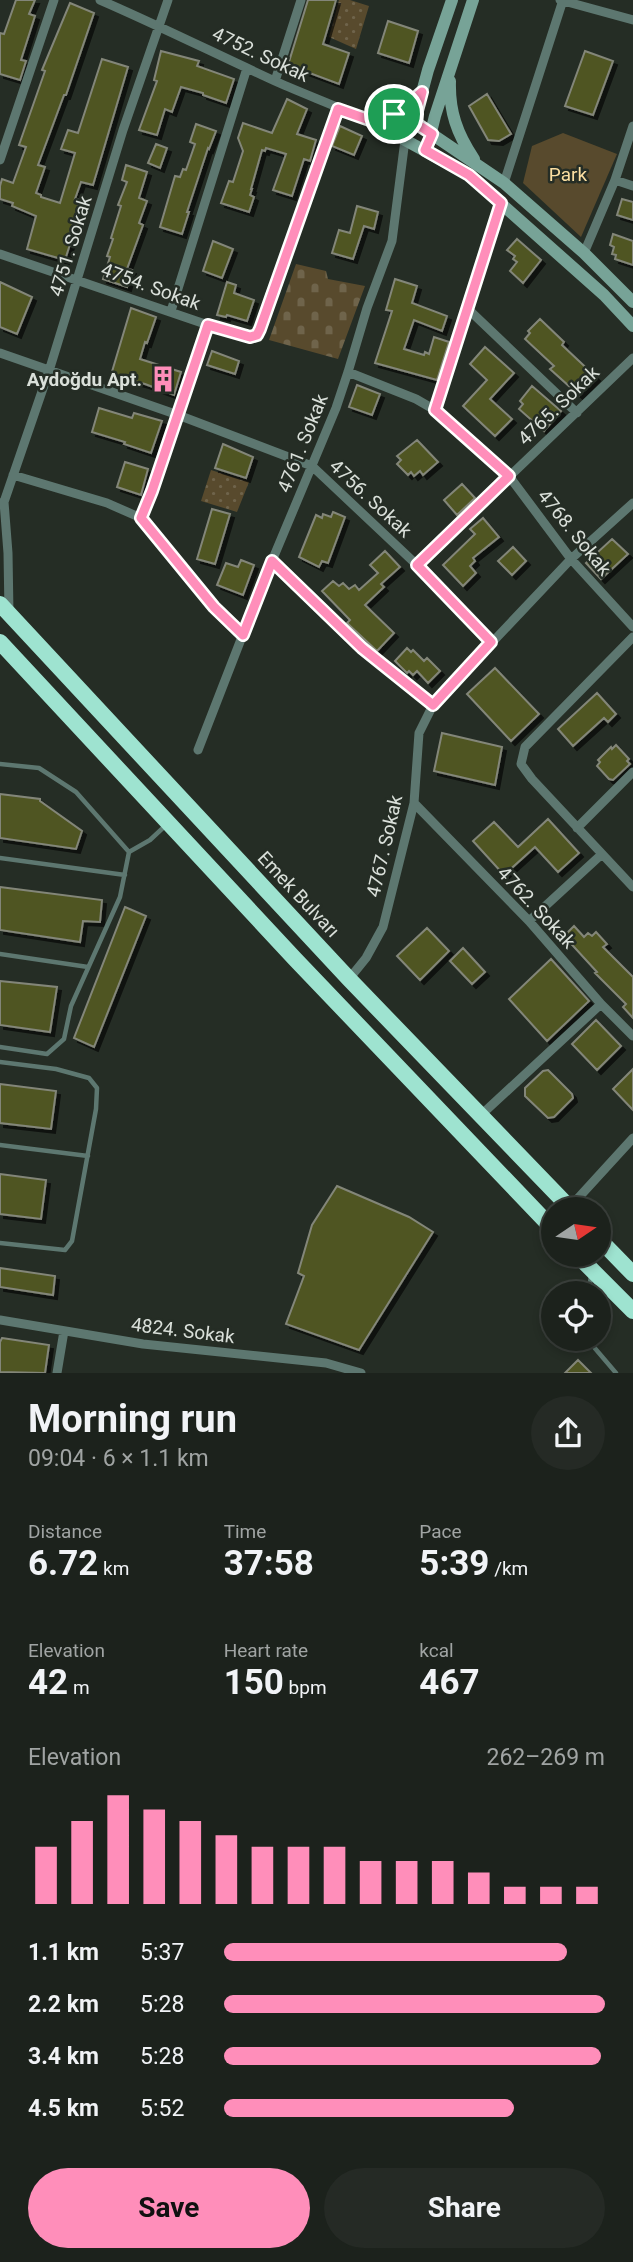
<!DOCTYPE html>
<meta charset="utf-8">
<style>
:root{--surface:#1c221c;--page:#252a25;--text:#f1f3f6;--muted:#a0a4a3;--line:#3a3f3b;--accent:#ff8eba}
body{margin:0;font-family:Roboto,sans-serif;background:var(--page);color:var(--text);height:100vh;display:flex;flex-direction:column;font-size:26px;white-space:nowrap}
*{box-sizing:border-box;margin:0}
p{font-size:23px;color:var(--muted)}
.icon{flex:none;width:38px;height:38px;fill:none;stroke:currentColor;stroke-width:2;stroke-linecap:round;stroke-linejoin:round}
.map{position:relative;height:1373px;overflow:hidden}
.panel{display:flex;flex-direction:column;background:var(--surface);flex:1}
.panel>*{flex:none}
.needle{width:46px;rotate:77deg}
.buttons{position:absolute;left:541px;top:1197px;display:grid;gap:14px}
.buttons a{display:grid;place-items:center;width:70px;height:70px;border-radius:50%;background:var(--surface);box-shadow:0 4px 10px #0003,0 0 0 2px var(--line);font-size:35px}
.pin{position:absolute;display:grid;place-items:center;width:60px;height:60px;color:#fff;margin:-30px;border:4px solid #fff;border-radius:50%;box-shadow:0 2px 7px #0007}
.round{display:grid;place-items:center;flex:none;width:74px;height:74px;border-radius:37px;background:var(--page)}
.summary{display:flex;align-items:center;justify-content:space-between;height:119px;padding:0 28px}
h1{font-size:38px;font-weight:700;line-height:52px}
.metrics{display:grid;grid-template-columns:repeat(3,1fr);gap:10px;height:119px;padding:7px 28px}
.metrics div{display:grid;align-content:center}
.metrics b{font-size:35px;font-weight:700}
.metrics small{font-size:19px;font-weight:400}
.metrics p{font-size:19px}
.chart{height:196px;padding:14px 28px}
.chart p{display:flex;justify-content:space-between}
.chart svg{width:100%;height:126px;margin-top:7px;stroke:var(--accent);stroke-width:6}
.primary-button{display:flex;gap:14px;margin-top:auto;padding:14px 28px}
.primary-button a{flex:1;height:80px;border-radius:42px;background:var(--accent);color:#111;font-size:28px;font-weight:700;line-height:80px;text-align:center}
.primary-button a+a{background:var(--page);color:var(--text)}
ul{padding:0 28px;list-style:none;font-size:23px}
li{display:grid;grid-template-columns:112px 84px 1fr;align-items:center;height:52px}
li i{height:18px;border-radius:9px;background:var(--accent)}
.map>svg:first-child{display:block}
.green{fill:#584a2d}
.cemetery{fill:url(#cemetery-stones)}
.garden{fill:url(#garden-dots)}
.building{fill:#4f5522;stroke:#838679;stroke-width:2;filter:url(#shadow)}
.lines{fill:none;stroke-linecap:round;stroke-linejoin:round}
.lane{stroke:#5d7770;stroke-width:4.5}
.street{stroke:#5d7770;stroke-width:9}
.secondary{stroke:#77a397;stroke-width:12}
.highway{stroke:#9ee3d0;stroke-width:16}
.route-casing{stroke:#fff;stroke-width:14}
.route{stroke:#ff8eba;stroke-width:9}
.labels{text-anchor:middle;stroke-width:5;stroke-linejoin:round;paint-order:stroke}
.street-label{font-size:19px;fill:#dae0da;stroke:#252d25}
.park-label{font-size:19px;fill:#fadea1;stroke:#252d25}
.poi-label{font-size:19px;font-weight:bold;fill:#dae0da;stroke:#252d25;text-anchor:end}
</style>
<div class="map">
<svg width="633" height="1373" viewBox="0 0 633 1373">
<defs>
<pattern id="cemetery-stones" width="16" height="16" patternUnits="userSpaceOnUse" patternTransform="scale(1.75)"><rect width="16" height="16" fill="#584a2d"/><path d="M2 7V4a2 2 0 0 1 4 0v3zM10 15v-3a2 2 0 0 1 4 0v3z" fill="#6f644b"/></pattern>
<pattern id="garden-dots" width="8" height="8" patternUnits="userSpaceOnUse" patternTransform="scale(1.75)"><rect width="8" height="8" fill="#584a2d"/><path d="M2 2h.1M6 6h.1" fill="none" stroke="#6f644b" stroke-width="1.8" stroke-linecap="round"/></pattern>
<filter id="shadow"><feDropShadow dx="4" dy="4" stdDeviation="0" flood-color="#0009"/></filter>
</defs>
<rect width="100%" height="100%" fill="#252d25"/>
<path class="green" d="M563 133 617 154 581 237 523 183 532 146Z"/>
<path class="cemetery" d="M296 264 326 271 328 279 365 286 338 359 269 340Z"/>
<path class="garden" d="M339 0H350L369 6 356 49 329 37Z
M211 470 249 482 237 512 201 501Z"/>
<path class="building" d="M16 0H35L29 14 35 16 21 60 26 61 20 80 0 74V33L4 34Z
M308 0H336L323 44 349 53 339 84 288 65Z
M70 3 94 13 66 95H64L38 165 45 167 36 193 41 195V197L60 203 75 153 61 149 68 130 78 133 102 59 128 67 93 185 81 182 75 199 80 200 69 237 72 238 65 260 27 249 36 216 12 206 13 203 0 199V186L2 179 13 183 26 147 19 145 45 71 42 70Z
M388 21 418 31 409 63 378 53Z
M161 51 199 61 197 66 234 79 226 103 203 95V93L181 87 172 112 165 109 157 135 139 130 157 81 154 80Z
M585 51 613 61 593 115 565 106Z
M487 94 511 134 499 141 488 140 469 106Z
M287 99 307 109 297 134 316 140 310 161 304 159 292 196 273 190 286 154 266 148 265 151 262 150 251 189H252L250 195 254 197 249 212 221 203 229 181 233 182 243 151 238 138 243 123 272 133Z
M196 124 216 131 209 149 208 148 187 212H189L182 234 160 227 175 176 180 177 183 169 186 170 195 144 190 142Z
M340 126 362 136 354 155 332 146Z
M156 144 167 148 160 168 148 163Z
M126 165 147 172 139 198 147 201 139 223 143 225 127 269 132 270 127 287 103 279 110 257 107 256 113 239 111 238 121 206 118 205 127 182 122 180Z
M622 199 633 202V220L617 215Z
M357 206 378 212 374 229 364 226 353 259 332 253 339 230 350 233Z
M613 234 633 241V265L615 259 616 255 612 254 614 247 610 245Z
M517 239 541 260 523 283 510 271 517 262 513 259 515 256 507 250Z
M213 241 233 249 222 278 203 271Z
M395 279 417 286 412 303 447 316 442 331 414 320 404 349 424 355 425 352 429 354 434 337 449 342 437 380 375 363 392 311 386 310Z
M0 282 32 297 17 334 0 327Z
M227 282 236 285 234 293 254 300 247 321 227 315 226 317 217 315Z
M131 308 156 317 147 343 145 342 140 359 181 372 174 395 145 384 111 375Z
M540 319 564 342 562 345 596 377 579 395 550 369 554 366 525 339 530 333 528 331Z
M485 347 514 373 490 399 512 419 495 436 463 406 487 380 470 364Z
M212 351 239 361 235 374 207 365Z
M357 385 380 394 372 415 349 407Z
M532 386 561 411 544 431 519 409 523 404 520 401Z
M99 408 132 418 134 413 162 421 151 453 124 444 125 442 92 432Z
M417 440 438 462 423 475 420 471 414 476 411 472 408 475 397 464 401 460 397 456Z
M223 444 253 457 246 478 215 468Z
M125 462 148 469 141 495 117 487Z
M462 484 475 498 457 515 444 500Z
M212 509 230 514 215 564 197 559Z
M333 512 345 517 328 563 322 561 319 567 299 557 316 515 322 518 323 514 331 517Z
M483 518 499 537 473 558 475 561 470 566 476 573 463 586 443 565 475 534 470 529Z
M612 539 628 554 601 579 586 563Z
M513 547 526 561 512 575 498 561Z
M385 551 400 567 381 584 384 587 365 605 394 633 377 651 347 623 350 620 322 591 333 581 339 586 343 583 349 589 355 585 359 590 378 573 370 565Z
M241 560 254 565 243 595 217 585 226 563 238 567Z
M407 648 411 652 413 650 424 661 427 658 440 671 428 683 417 671 413 675 409 671 407 673 395 661Z
M495 668 539 714 511 741 467 694Z
M597 693 616 714 608 722 604 718 573 746 558 729Z
M442 733 502 747 495 785 434 771Z
M616 745 629 759 627 761 630 764 613 780 609 779 597 766 600 762 598 760 611 747 612 749Z
M0 794 40 799V801L82 831 76 849 0 838Z
M548 819 579 853 558 872 535 847 504 875 473 841 494 822 518 847Z
M0 887 102 900 100 922 83 921 80 942 0 930Z
M125 907 146 916 94 1047 74 1038Z
M574 926 584 937 588 933 592 936 596 932 607 944 603 947 633 977V1018L623 1007 626 1004 595 973 597 972 564 936Z
M427 928 449 951 420 980 397 956Z
M463 948 485 972 472 984 450 961Z
M551 959 589 1001 547 1041 509 999Z
M0 981 57 987 50 1032 0 1025Z
M596 1020 621 1046 597 1070 572 1044Z
M633 1069V1110L613 1089Z
M548 1070 572 1094 573 1098 554 1117 548 1118 525 1096V1088L543 1071Z
M0 1084 56 1091 51 1129 0 1123Z
M0 1174 46 1180 41 1219 0 1214Z
M337 1186 409 1217 433 1232 359 1350 286 1324 304 1276 298 1273 312 1225Z
M0 1268 55 1276 53 1295 0 1287Z
M2 1338 49 1345 45 1373 0 1372V1342Z
M578 1360 591 1373H565Z"/>
<g class="lines">
<path class="lane" d="M0 764 39 768 76 792 129 852 120 897 71 1006 64 1039 47 1054 0 1047
M129 852 150 840 165 826
M0 858 125 875
M0 954 88 967
M0 1062 56 1069 89 1078 97 1088 96 1109 72 1241 65 1250 0 1243
M0 1145 88 1156
M589 1293 591 1274
M587 1339 616 1373"/>
<path class="street" d="M100 0C160 26 218 55 277 82 320 101 365 116 405 140L392 241 367 308 348 372 336 408 264 580 198 750
M560 0 633 20
M275 81 301 0
M375 122C392 115 407 107 421 93
M0 160 54 0
M615 180 633 186
M504 183 563 0
M584 253 615 180 633 126
M0 254 208 325 250 337 257 335 338 109
M468 309 577 413
M171 311 247 68
M0 353 178 415 312 466 417 565 491 642
M348 372 416 399 435 410 509 476 571 559 633 627
M435 410 501 203
M13 475 107 503 141 518 214 607 243 635
M4 502 49 371 123 130 168 0
M0 503 4 502 8 553 9 613
M141 518 152 491 208 325
M272 561 362 648 433 705
M417 565 633 358
M633 637 525 747 521 764 532 779 633 887
M414 803 529 921 601 1004 633 1036
M577 828 633 772
M529 921 602 854
M349 979 366 958 383 927 414 803 419 733 433 705 571 559 633 503
M481 1115 601 1004
M570 1207 633 1138
M0 1320 143 1344 326 1363 361 1373
M57 1373 64 1331"/>
<path class="secondary" d="M452 0 428 70 414 122 405 140 469 175 604 295 633 326
M450 81C449 111 457 134 474 159
M414 122 504 183 584 253 633 302
M429 140 435 116 473 0"/>
<path class="highway" d="M0 604 349 979 571 1209
M0 642 295 959 553 1229
M598 1238 633 1274
M577 1255 633 1311"/>
</g>
<g class="lines">
<g class="route-casing">
<path id="route" d="M422 92 414 122 432 134 425 150 469 175 501 203 435 410 509 476 417 565 491 642 433 705 362 648 272 561 243 635 214 607 141 518 152 491 208 325 250 337 257 335 260 329 338 109 375 122C393 114 408 106 422 92Z"/>
</g>
<use href="#route" class="route"/>
</g>
<defs>
<g id="building-bare" transform="scale(2.1)"><path d="M-4-6H4V6H1V3H-1V6H-4ZM-2.5-4.3h1.7v1.8h-1.7ZM.8-4.3h1.7v1.8H.8ZM-2.5-1h1.7V.8h-1.7ZM.8-1h1.7V.8H.8Z" fill="#ff8eba" stroke="#252d25" stroke-width="2.5" paint-order="stroke"/></g>
</defs>
<g fill-rule="evenodd">
<use href="#building-bare" x="163" y="379"/>
</g>
<g class="labels">
<g class="street-label">
<text transform="translate(261 54) rotate(25)" y="7">4752. Sokak</text>
<text transform="translate(70 246) rotate(-73)" y="7">4751. Sokak</text>
<text transform="translate(151 286) rotate(20)" y="7">4754. Sokak</text>
<text transform="translate(558 405) rotate(-44)" y="7">4765. Sokak</text>
<text transform="translate(302 443) rotate(-68)" y="7">4761. Sokak</text>
<text transform="translate(371 498) rotate(43)" y="7">4756. Sokak</text>
<text transform="translate(575 532) rotate(51)" y="7">4768. Sokak</text>
<text transform="translate(384 846) rotate(-77)" y="7">4767. Sokak</text>
<text transform="translate(299 894) rotate(47)" y="7">Emek Bulvarı</text>
<text transform="translate(537 907) rotate(47)" y="7">4762. Sokak</text>
<text transform="translate(183 1330) rotate(7)" y="7">4824. Sokak</text>
</g>
<g class="park-label">
<text x="568" y="181">Park</text>
</g>
<g class="poi-label">
<text x="142" y="386">Aydoğdu Apt.</text>
</g>
</g>
</svg>
<div class="buttons">
<a><svg class="needle" viewBox="-14 -14 28 28"><path d="M0-13l5 13h-10z" fill="#e53935"/><path d="M0 13l5-13h-10z" fill="#a0a4a3"/></svg></a>
<a><svg class="icon" aria-label="locate" viewBox="0 0 24 24"><circle cx="12" cy="12" r="6"/><path d="M12 2v4M12 18v4M2 12h4M18 12h4"/></svg></a>
</div>
<div class="pin" style="left:394px;top:114px;background:#1e9e55"><svg class="icon" aria-label="arrive" viewBox="0 0 24 24"><path d="M6 21V4h12l-3 4 3 4H6"/></svg></div>
</div>
<section class="panel">
<div class="summary"><div><h1>Morning run</h1><p>09:04 · 6 × 1.1 km</p></div><a class="round"><svg class="icon" aria-label="share" viewBox="0 0 24 24"><path d="M12 15V3M7 8l5-5 5 5M5 13v7h14v-7"/></svg></a></div>
<div class="metrics">
<div><p>Distance</p><b>6.72<small> km</small></b></div>
<div><p>Time</p><b>37:58</b></div>
<div><p>Pace</p><b>5:39<small> /km</small></b></div>
</div>
<div class="metrics">
<div><p>Elevation</p><b>42<small> m</small></b></div>
<div><p>Heart rate</p><b>150<small> bpm</small></b></div>
<div><p>kcal</p><b>467</b></div>
</div>
<div class="chart"><p><span>Elevation</span>262–269 m</p>
<svg viewBox="0 0 160 44" preserveAspectRatio="none"><path d="M5 44V24M15 44V15M25 44V6M35 44V11M45 44V15M55 44V20M65 44V24M75 44V24M85 44V24M95 44V29M105 44V29M115 44V29M125 44V33M135 44V38M145 44V38M155 44V38"/></svg>
</div>
<ul>
<li><b>1.1 km</b>5:37<i style="width:90%"></i></li>
<li><b>2.2 km</b>5:28<i style="width:100%"></i></li>
<li><b>3.4 km</b>5:28<i style="width:99%"></i></li>
<li><b>4.5 km</b>5:52<i style="width:76%"></i></li>
</ul>
<div class="primary-button"><a>Save</a><a>Share</a></div>
</section>
